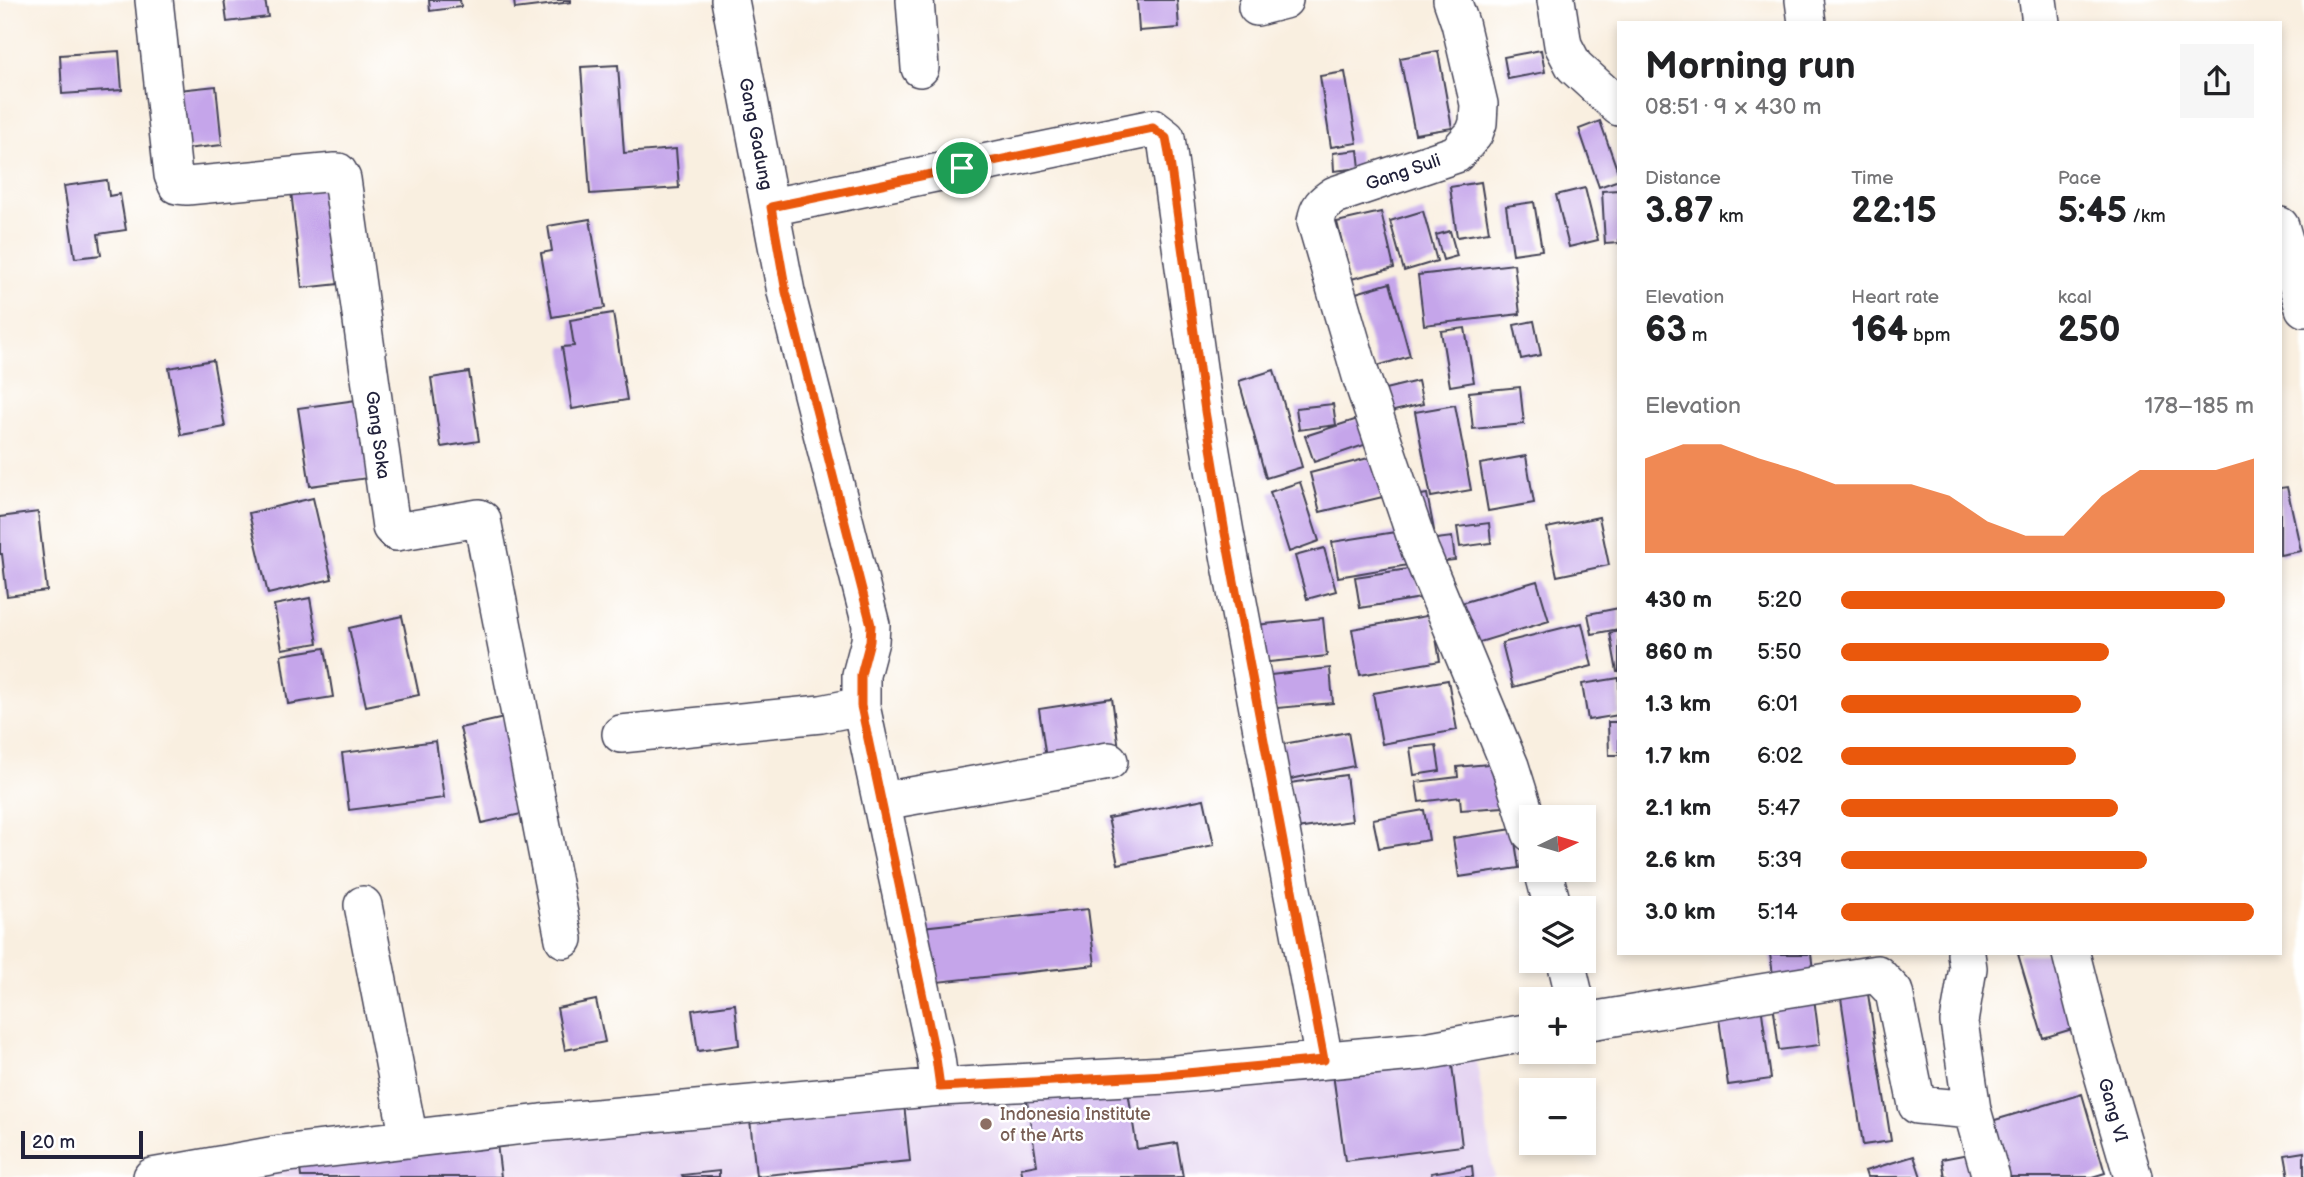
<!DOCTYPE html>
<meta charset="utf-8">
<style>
:root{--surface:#fff;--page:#f6f6f6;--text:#202124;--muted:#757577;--accent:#ea580c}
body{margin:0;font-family:"Balsamiq Sans",sans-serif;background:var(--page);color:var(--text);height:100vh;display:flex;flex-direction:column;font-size:26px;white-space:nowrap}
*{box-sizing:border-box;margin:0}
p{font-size:23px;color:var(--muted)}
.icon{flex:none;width:38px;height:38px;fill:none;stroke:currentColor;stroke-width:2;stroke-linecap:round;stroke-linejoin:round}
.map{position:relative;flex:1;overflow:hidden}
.details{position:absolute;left:1617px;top:21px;width:665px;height:934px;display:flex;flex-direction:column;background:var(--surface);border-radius:0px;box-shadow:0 4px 10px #0003}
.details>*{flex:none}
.needle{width:46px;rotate:85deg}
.tools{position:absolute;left:1519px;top:805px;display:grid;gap:14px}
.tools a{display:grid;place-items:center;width:77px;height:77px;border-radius:0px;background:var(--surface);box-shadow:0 4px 10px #0003;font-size:35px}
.scale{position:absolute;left:21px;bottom:18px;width:122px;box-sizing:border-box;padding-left:7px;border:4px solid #22223b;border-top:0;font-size:19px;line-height:24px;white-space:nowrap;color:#22223b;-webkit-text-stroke:5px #fff;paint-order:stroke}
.pin{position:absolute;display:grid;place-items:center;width:60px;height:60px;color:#fff;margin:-30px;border:4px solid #fff;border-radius:50%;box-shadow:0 2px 7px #0007}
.round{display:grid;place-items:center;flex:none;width:74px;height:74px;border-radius:0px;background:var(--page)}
.head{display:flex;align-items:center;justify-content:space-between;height:119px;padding:0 28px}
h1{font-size:38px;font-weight:600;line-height:52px}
.metrics{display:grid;grid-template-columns:repeat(3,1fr);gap:10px;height:119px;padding:7px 28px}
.metrics div{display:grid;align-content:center}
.metrics b{font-size:35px;font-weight:600}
.metrics small{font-size:19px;font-weight:400}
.metrics p{font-size:19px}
.chart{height:196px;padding:14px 28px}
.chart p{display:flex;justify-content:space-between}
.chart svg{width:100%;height:126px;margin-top:7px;fill:var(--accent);opacity:.7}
ul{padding:0 28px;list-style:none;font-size:23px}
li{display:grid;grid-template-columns:112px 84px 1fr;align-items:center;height:52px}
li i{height:18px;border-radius:9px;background:var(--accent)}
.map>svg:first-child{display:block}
.built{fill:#e4d3f1}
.building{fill:#c5a5ea}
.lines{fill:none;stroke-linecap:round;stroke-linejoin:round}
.street-casing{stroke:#424154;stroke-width:40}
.street{stroke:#fff;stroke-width:37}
.route-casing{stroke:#fff;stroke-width:14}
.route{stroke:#ea580c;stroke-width:9}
.education-dot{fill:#8d6e63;stroke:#fff;stroke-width:2.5}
.labels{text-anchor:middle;stroke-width:5;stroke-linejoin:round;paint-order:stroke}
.street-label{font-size:18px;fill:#22223b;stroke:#fff}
.education-label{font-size:18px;fill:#785e54;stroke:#fff;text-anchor:start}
</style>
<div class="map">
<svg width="2304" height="1177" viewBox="0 0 2304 1177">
<rect width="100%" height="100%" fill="#fff"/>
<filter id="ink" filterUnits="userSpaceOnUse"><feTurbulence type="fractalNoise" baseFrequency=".0143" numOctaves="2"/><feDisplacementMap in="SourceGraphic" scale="14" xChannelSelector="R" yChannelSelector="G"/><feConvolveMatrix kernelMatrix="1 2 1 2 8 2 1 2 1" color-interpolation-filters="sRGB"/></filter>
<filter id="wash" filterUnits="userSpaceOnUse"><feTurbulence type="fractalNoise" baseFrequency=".00686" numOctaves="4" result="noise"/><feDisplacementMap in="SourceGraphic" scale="28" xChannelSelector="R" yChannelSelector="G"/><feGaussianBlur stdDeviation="1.57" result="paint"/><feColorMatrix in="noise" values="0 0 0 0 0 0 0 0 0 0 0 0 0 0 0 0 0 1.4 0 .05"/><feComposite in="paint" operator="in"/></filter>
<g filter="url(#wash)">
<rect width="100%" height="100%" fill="#f9efe0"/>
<path class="built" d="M1474 1043 1494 1177H145Z"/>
<g id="blocks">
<path class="building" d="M224 0H265L268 17 227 22Z
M429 0H460L461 7 430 11Z
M514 0H571V2L515 9Z
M1137 0H1177L1179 28 1139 31Z
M1541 50 1545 72 1508 79 1504 57Z
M119 51 122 90 62 94 60 55Z
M1438 51 1452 128 1415 134 1400 58Z
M618 65 624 153 676 149 679 188 590 194 581 67Z
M1345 72 1357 143 1331 147 1320 76Z
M216 86 222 145 185 149 179 90Z
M1600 121 1619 175V180L1599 187 1579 129Z
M1358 150 1360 168 1334 171 1333 153Z
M107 180 109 196 120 194 126 230 98 234 101 255 75 258 64 186Z
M1481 182 1489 232 1457 237 1450 187Z
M337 186 348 283 302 288 291 191Z
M1585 188 1598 240 1569 247 1556 195Z
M1619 190V243L1605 244 1602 191Z
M1534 202 1542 250 1513 254 1506 206Z
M1423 211 1437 261 1404 271 1390 221Z
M1381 212 1394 268 1351 279 1337 222Z
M590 219 605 308 552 317 541 253 552 251 548 226Z
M1450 231 1457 256 1443 260 1436 235Z
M1514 264 1520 314 1424 325 1418 275Z
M1390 283 1410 356 1377 366 1356 293Z
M613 313 627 400 572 409 562 347 574 346 570 320Z
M1534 321 1541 355 1521 359 1514 325Z
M1465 328 1474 382 1450 386 1441 331Z
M213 360 225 427 181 435 169 368Z
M1274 370 1302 467 1266 478 1239 381Z
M469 372 479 441 441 447 431 378Z
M1418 381 1423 404 1386 413 1381 390Z
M1520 387 1524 424 1473 429 1469 392Z
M364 399 375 477 310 486 298 408Z
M1333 404 1336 425 1299 430 1296 408Z
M1455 405 1471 490 1431 497 1415 412Z
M1364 417 1373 442 1314 462 1305 436Z
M1384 454 1395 494 1320 512 1310 473Z
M1526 456 1534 503 1488 511 1480 464Z
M1300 482 1319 541 1289 552 1270 492Z
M2287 487 2301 551 2280 555V488Z
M1427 494 1434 530 1418 534 1410 497Z
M313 498 332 579 268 594 249 513Z
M38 512 47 591 7 596 2 554H0V517Z
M1599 517 1609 565 1557 576 1547 528Z
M1489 523 1491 543 1460 547 1457 527Z
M1408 530 1414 564 1338 577 1332 542Z
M1452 537 1455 560 1438 562 1436 539Z
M1324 548 1336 591 1307 599 1295 556Z
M1415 568 1421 598 1360 608 1355 577Z
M1537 581 1549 621 1470 645 1458 604Z
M310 598 318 643 282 649 274 605Z
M1619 608V629L1592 634 1588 614Z
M1432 615 1440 661 1360 675 1352 629Z
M402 616 419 695 366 706 349 628Z
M1323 618 1327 656 1259 663 1256 625Z
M1582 623 1592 666 1513 687 1502 643Z
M1619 631V672H1617L1610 633Z
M325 648 333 697 288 704 281 655Z
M1330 668 1333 703 1266 709 1262 676Z
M1619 678V715L1588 720 1582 684Z
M1448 680 1457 730 1382 744 1373 693Z
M1112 698 1119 749 1046 759 1039 709Z
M513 716 534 811 482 823 460 728Z
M1608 722H1619V755H1609Z
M1348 732 1354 766 1286 780 1278 745Z
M436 741 444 798 349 810 342 753Z
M1436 745 1440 771 1414 775 1410 748Z
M1499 763 1503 807 1461 810 1460 797 1419 802 1416 782 1458 777 1457 767Z
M1346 775 1352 821 1296 829 1290 783Z
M1204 799 1214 845 1118 864 1108 818Z
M1424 810 1429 840 1379 848 1373 819Z
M1513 829 1519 868 1459 877 1453 838Z
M1088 909 1095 965 928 983 922 927Z
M1770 954H1811L1814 978 1774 982Z
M2018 954H2064L2085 1025 2043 1038Z
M1868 994 1891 1141 1863 1145 1841 998Z
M1814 998 1820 1045 1779 1050 1773 1003Z
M596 1000 605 1042 565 1050 557 1008Z
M735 1004 739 1045 698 1051 692 1010Z
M1761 1005 1771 1079 1728 1085 1718 1011Z
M1451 1057 1462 1146 1345 1161 1333 1074Z
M1126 1078 1137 1149 1177 1143 1183 1177H1023L1021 1168 1037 1165 1026 1094Z
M903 1094 910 1161 756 1176 749 1110Z
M2082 1094 2105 1173 2092 1177H2001L1985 1123Z
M496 1135 501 1177H301L299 1159Z
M1979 1152 1983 1177H1945L1942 1159Z
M2304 1152V1177H2289L2285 1155Z
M1914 1156 1921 1177H1867L1865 1171Z
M1472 1166 1473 1177H1432L1431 1173Z
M719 1171V1177H683L682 1175Z"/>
</g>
</g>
<g filter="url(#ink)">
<use href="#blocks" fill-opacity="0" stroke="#424154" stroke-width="2"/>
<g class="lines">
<g class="street-casing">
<path id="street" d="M154 0 173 175 177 185 187 186 335 172H338L342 179 391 527 396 532 479 518 482 520 564 939
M730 0 786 292 871 625 870 641 861 675V706L936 1058 940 1087
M915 0 920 68
M1452 0 1460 23 1479 104 1478 123 1474 134 1456 154 1335 195C1323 203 1318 207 1316 222L1361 376 1420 550 1510 766 1531 833
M1556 0 1563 45 1574 66 1619 107
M1804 0 1807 23
M2038 0 2041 23
M1257 7 1284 0
M771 207 1153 128 1166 138 1204 411 1225 533 1324 1060
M2280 226 2304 308
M621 734 821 714 861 706
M883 801 1109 761
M1543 870 1553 908
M363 905 409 1139
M1966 954 1968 968 1959 1022 1972 1110 1991 1177
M2071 954 2094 1044 2133 1177
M1566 961 1575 999
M1584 1022 1877 974 1894 992 1917 1105 1972 1110
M152 1177 281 1154 541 1123 940 1087 1165 1075 1425 1051 1531 1032"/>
</g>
<use href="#street" class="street"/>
</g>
</g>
<g class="lines" filter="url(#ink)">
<g class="route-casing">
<path id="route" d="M1153 128 1166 138 1169 154 1205 411 1225 533 1324 1060 1165 1075 940 1087 936 1058 861 706V675L870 641 871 625 786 292 771 207Z"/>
</g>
<use href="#route" class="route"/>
</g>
<circle class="education-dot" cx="986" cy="1124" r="7"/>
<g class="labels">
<g class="street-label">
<text transform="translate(756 134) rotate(79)" y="6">Gang Gadung</text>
<text transform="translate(1403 172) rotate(-19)" y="6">Gang Suli</text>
<text transform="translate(378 435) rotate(82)" y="6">Gang Soka</text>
<text transform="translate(2113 1110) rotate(74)" y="6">Gang VI</text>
</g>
<g class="education-label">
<text x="1000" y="1120">Indonesia Institute<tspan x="1000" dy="21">of the Arts</tspan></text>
</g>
</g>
</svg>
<div class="tools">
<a><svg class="needle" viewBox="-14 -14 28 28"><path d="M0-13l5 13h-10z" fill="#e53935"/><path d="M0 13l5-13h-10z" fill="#757577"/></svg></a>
<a><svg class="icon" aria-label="layers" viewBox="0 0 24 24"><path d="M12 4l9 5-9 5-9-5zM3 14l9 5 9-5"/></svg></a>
<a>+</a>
<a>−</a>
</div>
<div class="scale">20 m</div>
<div class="pin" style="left:962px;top:168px;background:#1e9e55"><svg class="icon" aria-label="arrive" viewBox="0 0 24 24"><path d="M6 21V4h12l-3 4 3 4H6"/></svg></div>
<section class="details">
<div class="head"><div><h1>Morning run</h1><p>08:51 · 9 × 430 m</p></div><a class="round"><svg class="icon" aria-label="share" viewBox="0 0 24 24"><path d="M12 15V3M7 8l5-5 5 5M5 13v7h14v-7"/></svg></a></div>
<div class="metrics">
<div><p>Distance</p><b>3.87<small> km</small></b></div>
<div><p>Time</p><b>22:15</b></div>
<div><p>Pace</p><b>5:45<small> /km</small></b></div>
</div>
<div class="metrics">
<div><p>Elevation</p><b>63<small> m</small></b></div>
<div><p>Heart rate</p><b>164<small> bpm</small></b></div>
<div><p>kcal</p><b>250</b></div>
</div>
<div class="chart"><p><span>Elevation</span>178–185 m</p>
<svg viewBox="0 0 160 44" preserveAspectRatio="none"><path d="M0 44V11L10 6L20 6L30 11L40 15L50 20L60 20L70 20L80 24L90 33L100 38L110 38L120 24L130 15L140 15L150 15L160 11V44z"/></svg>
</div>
<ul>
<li><b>430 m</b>5:20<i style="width:93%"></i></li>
<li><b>860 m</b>5:50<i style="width:65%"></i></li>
<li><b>1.3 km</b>6:01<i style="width:58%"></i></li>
<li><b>1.7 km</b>6:02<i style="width:57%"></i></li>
<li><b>2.1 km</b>5:47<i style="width:67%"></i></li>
<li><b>2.6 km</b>5:39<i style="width:74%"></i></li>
<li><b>3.0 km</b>5:14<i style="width:100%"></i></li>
</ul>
</section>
</div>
